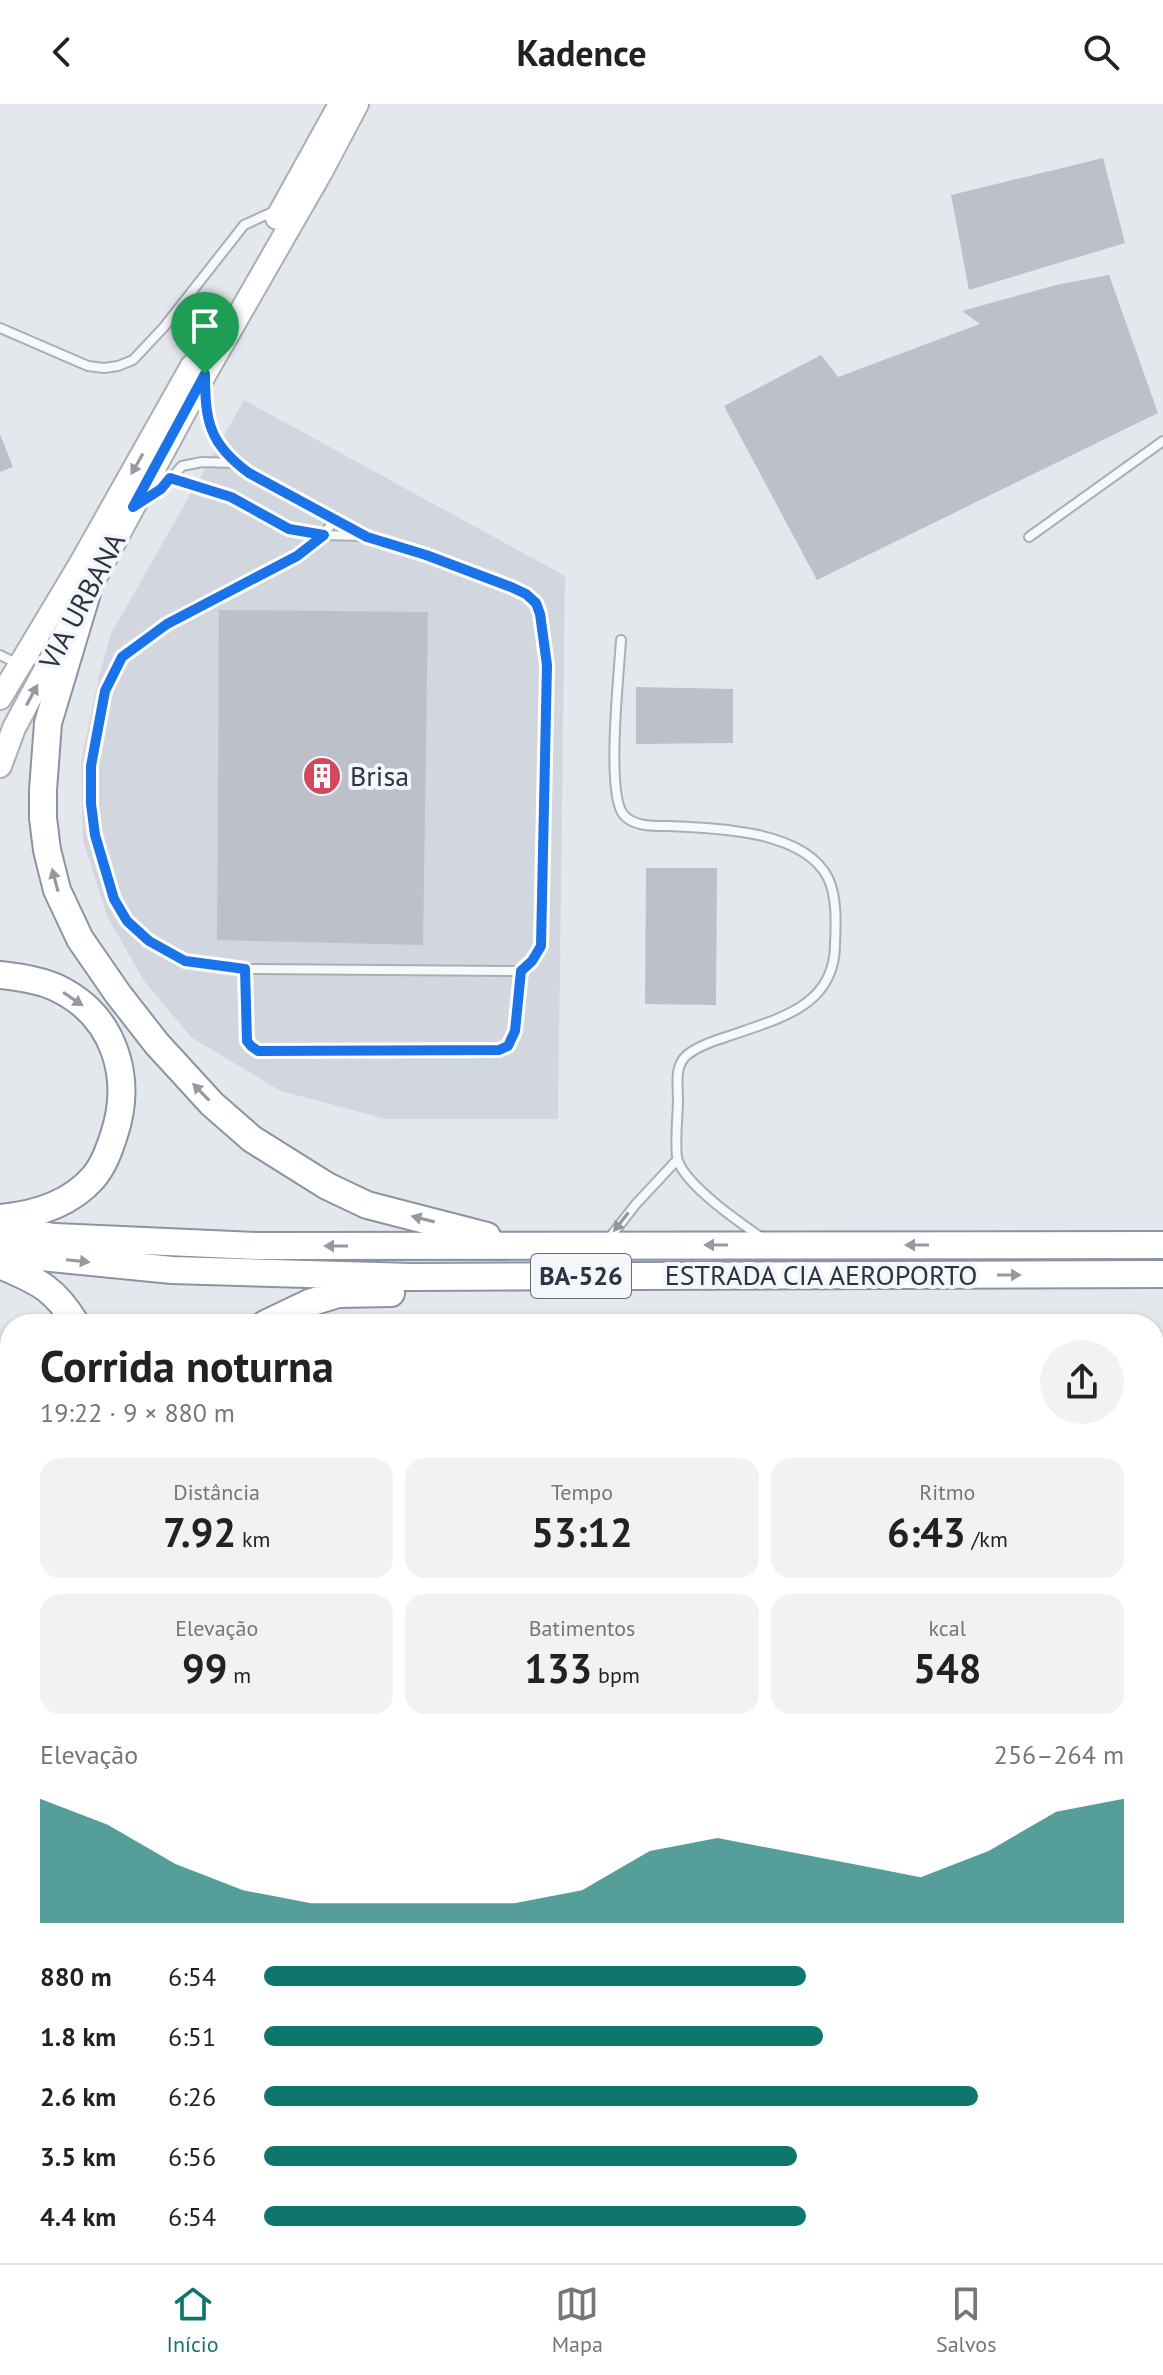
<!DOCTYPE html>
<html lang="pt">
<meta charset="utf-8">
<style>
:root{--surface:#fff;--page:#f2f2f2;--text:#222;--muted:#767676;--line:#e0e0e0;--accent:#0f766e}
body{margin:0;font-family:"PT Sans",sans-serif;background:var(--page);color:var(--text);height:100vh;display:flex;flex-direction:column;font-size:30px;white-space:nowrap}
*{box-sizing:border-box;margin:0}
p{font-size:26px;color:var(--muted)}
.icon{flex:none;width:44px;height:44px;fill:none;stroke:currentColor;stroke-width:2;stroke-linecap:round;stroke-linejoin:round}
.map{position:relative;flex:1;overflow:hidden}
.panel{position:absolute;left:0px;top:1210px;width:1164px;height:950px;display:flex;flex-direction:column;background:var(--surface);border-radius:32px 32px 0 0;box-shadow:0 2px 6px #0004}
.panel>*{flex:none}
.pin{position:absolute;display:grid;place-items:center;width:68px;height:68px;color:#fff;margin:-82px -34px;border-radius:50% 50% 50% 0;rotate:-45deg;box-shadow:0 0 8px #0007}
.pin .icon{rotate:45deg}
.round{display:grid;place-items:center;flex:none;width:84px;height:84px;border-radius:42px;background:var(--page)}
.head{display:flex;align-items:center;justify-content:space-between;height:136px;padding:0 40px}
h1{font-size:44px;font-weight:800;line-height:60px}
.figures{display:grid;grid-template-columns:repeat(3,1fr);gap:12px;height:136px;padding:8px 40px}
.figures div{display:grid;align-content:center;border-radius:20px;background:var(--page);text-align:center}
.figures b{font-size:40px;font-weight:800}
.figures small{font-size:22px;font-weight:400}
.figures p{font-size:22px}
.chart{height:224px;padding:16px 40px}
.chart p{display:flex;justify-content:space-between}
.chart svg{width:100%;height:144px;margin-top:8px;fill:var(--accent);opacity:.7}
ul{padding:0 40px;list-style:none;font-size:26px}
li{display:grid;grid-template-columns:128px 96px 1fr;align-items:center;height:60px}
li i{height:20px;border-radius:10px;background:var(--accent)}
header{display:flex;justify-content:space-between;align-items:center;height:104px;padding:0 40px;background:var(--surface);font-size:36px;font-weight:800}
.tabs{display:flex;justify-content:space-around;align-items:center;height:112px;border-top:2px solid var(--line);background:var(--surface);font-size:22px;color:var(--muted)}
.tabs a{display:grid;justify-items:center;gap:4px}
.tabs .on{color:var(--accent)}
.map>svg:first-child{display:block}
.built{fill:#d2d6de}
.building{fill:#bbc0ca}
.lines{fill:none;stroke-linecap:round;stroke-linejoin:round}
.service-casing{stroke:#a9aeb7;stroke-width:12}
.secondary-casing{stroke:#a9aeb7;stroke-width:26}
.trunk-casing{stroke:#8b94a3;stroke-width:30}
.service{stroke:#f7f8fa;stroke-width:8}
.secondary{stroke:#fff;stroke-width:22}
.trunk{stroke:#fff;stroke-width:26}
.oneway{fill:#959aa2}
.oneway2{fill:#9196a0}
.route-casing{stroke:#fff;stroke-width:16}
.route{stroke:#1a73e8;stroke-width:10}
.labels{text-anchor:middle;stroke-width:8;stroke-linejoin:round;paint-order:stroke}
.shield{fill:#f4f6f9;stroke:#676e7b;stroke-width:2}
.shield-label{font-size:26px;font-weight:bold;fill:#2b3445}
.street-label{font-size:28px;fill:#2b3445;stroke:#f4f6f9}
.poi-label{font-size:28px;fill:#2b3445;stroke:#f4f6f9;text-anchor:start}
</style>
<header><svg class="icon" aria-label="back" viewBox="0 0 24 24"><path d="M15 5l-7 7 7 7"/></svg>Kadence<svg class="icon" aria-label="search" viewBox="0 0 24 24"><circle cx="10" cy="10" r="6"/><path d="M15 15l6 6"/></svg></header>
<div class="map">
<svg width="1163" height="2159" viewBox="0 0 1163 2159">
<rect width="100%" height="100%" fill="#e4e7ec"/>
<path class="built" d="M244 296 565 472 558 1015H386L281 987 192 934 144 877 107 812 83 736 81 658 99 572 111 530Z"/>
<path class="building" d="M1103 54 1125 139 969 186 951 91Z
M1109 171 1158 309 817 476 724 302 821 251 838 273 980 220 962 207 1056 181Z
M0 330 13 363 0 368Z
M219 506 428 508 423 841 217 836Z
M636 583 733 585V639L636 640Z
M646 764H717L716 901 645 900Z"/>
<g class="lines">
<g class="service-casing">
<path id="service" d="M0 224 88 262 104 264 118 262 133 256 164 223 244 121 277 106
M205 283C205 322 217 346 249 369L367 433 426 451 511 483 526 490 536 499 540 510 547 561 541 842 532 857 521 867 515 927 508 942 499 946 258 947 251 942 247 937 245 865C226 863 203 863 185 857 178 854 170 849 164 845 125 824 115 800 103 759 89 714 89 673 97 628 102 602 105 574 122 553 130 543 144 536 156 528 207 493 299 466 335 416
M170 374 231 393 289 425 324 431 359 432
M143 396 161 385 182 362 202 358 236 359
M1029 433 1163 337
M621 536C619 570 606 687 623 710 633 723 654 722 669 722 716 724 804 726 828 774 837 792 836 820 835 840 835 904 776 915 726 933 713 937 698 942 687 951 674 962 678 981 678 996 678 1009 674 1047 678 1057 688 1083 739 1118 762 1134
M0 551 18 560
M245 865 521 867
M607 1137 636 1100 677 1056
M0 2158 1 2159
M50 2159 57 2150"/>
</g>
<g class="secondary-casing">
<path id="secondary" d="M277 114 338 4
M0 594 81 459 192 262
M0 662 14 624 205 270 321 68 357 0"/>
</g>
<g class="trunk-casing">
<path id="trunk" d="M87 489 48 619 43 686V714L47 746 57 786 80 835 118 890 157 940 212 1000 252 1035 327 1082 367 1101 487 1132
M0 871C20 873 41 876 59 885 115 913 133 974 114 1031 109 1046 104 1061 93 1074 69 1101 34 1111 0 1114
M0 1125 55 1133 257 1142 1163 1141
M0 1149 172 1166 412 1173 1163 1170
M0 1161C37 1177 54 1183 76 1220
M265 1220 309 1199 338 1190 391 1189
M0 1398 10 1396
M0 1456 10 1446"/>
</g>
<use href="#service" class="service"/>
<use href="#secondary" class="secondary"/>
<use href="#trunk" class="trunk"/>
</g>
<defs><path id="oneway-solid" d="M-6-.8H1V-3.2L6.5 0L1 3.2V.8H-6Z" transform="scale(2)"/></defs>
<g class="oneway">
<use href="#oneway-solid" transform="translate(137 360) rotate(120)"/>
<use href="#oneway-solid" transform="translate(32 591) rotate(-62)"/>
<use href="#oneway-solid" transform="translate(55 776) rotate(-105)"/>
<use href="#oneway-solid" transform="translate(73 895) rotate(34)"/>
<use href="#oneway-solid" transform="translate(201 988) rotate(-134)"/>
<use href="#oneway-solid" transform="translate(423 1115) rotate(-166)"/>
<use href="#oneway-solid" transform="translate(716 1141) rotate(-180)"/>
<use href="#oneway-solid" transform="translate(917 1141) rotate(-180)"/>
<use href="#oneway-solid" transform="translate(336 1142) rotate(180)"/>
<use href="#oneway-solid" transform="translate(78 1157) rotate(6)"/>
<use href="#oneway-solid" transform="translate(1009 1171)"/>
</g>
<use class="oneway2" href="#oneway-solid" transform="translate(621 1118) rotate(128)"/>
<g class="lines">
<g class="route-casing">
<path id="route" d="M205 270C205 317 209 340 249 369L367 433 426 451 511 483 526 490 536 499 540 510 547 561 541 842 532 857 521 867 515 927 508 942 499 946 258 947 251 942 247 937 245 865 185 857 149 837 127 817 114 795 95 731 91 700V662L105 587 122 553 167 520 297 452 324 431 289 425 231 393 170 374 161 385 133 403Z"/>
</g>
<use href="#route" class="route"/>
</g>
<defs>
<g id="building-disc" transform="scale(2)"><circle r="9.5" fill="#d1495b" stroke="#f4f6f9"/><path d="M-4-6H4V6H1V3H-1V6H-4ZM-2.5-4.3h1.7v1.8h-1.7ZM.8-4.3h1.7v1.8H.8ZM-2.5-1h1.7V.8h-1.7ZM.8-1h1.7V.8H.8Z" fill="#fff"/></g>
</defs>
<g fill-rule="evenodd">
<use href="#building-disc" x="322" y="672"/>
</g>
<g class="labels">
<rect class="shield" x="531" y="1150" width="100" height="44" rx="6"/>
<g class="shield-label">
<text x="581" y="1181">BA-526</text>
</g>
<g class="street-label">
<text transform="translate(82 497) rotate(-62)" y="10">VIA URBANA</text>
<text x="821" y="1181">ESTRADA CIA AEROPORTO</text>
</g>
<g class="poi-label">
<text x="350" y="682">Brisa</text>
</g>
</g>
</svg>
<div class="pin" style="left:205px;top:270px;background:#1e9e55"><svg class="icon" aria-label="arrive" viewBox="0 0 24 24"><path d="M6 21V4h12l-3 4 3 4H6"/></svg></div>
<section class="panel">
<div class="head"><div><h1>Corrida noturna</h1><p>19:22 · 9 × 880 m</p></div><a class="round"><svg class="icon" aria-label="share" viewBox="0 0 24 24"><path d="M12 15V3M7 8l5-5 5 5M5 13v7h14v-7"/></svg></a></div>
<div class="figures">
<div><p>Distância</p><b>7.92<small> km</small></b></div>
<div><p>Tempo</p><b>53:12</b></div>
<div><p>Ritmo</p><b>6:43<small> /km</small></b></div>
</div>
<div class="figures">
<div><p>Elevação</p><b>99<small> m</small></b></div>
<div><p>Batimentos</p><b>133<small> bpm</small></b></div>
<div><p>kcal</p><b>548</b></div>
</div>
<div class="chart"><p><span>Elevação</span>256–264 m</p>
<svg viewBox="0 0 160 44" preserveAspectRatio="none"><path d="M0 44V6L10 14L20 26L30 34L40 38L50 38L60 38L70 38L80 34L90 22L100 18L110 22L120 26L130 30L140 22L150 10L160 6V44z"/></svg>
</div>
<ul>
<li><b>880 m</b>6:54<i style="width:63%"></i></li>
<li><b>1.8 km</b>6:51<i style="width:65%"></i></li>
<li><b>2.6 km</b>6:26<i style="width:83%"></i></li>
<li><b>3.5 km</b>6:56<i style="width:62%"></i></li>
<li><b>4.4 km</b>6:54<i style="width:63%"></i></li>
</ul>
</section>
</div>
<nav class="tabs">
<a class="on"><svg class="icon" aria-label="home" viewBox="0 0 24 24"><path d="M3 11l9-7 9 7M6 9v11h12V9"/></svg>Início</a>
<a><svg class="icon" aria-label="map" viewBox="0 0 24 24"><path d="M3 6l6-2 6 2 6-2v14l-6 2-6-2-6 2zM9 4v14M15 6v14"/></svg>Mapa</a>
<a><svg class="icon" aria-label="saved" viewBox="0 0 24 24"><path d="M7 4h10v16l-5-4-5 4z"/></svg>Salvos</a>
</nav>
